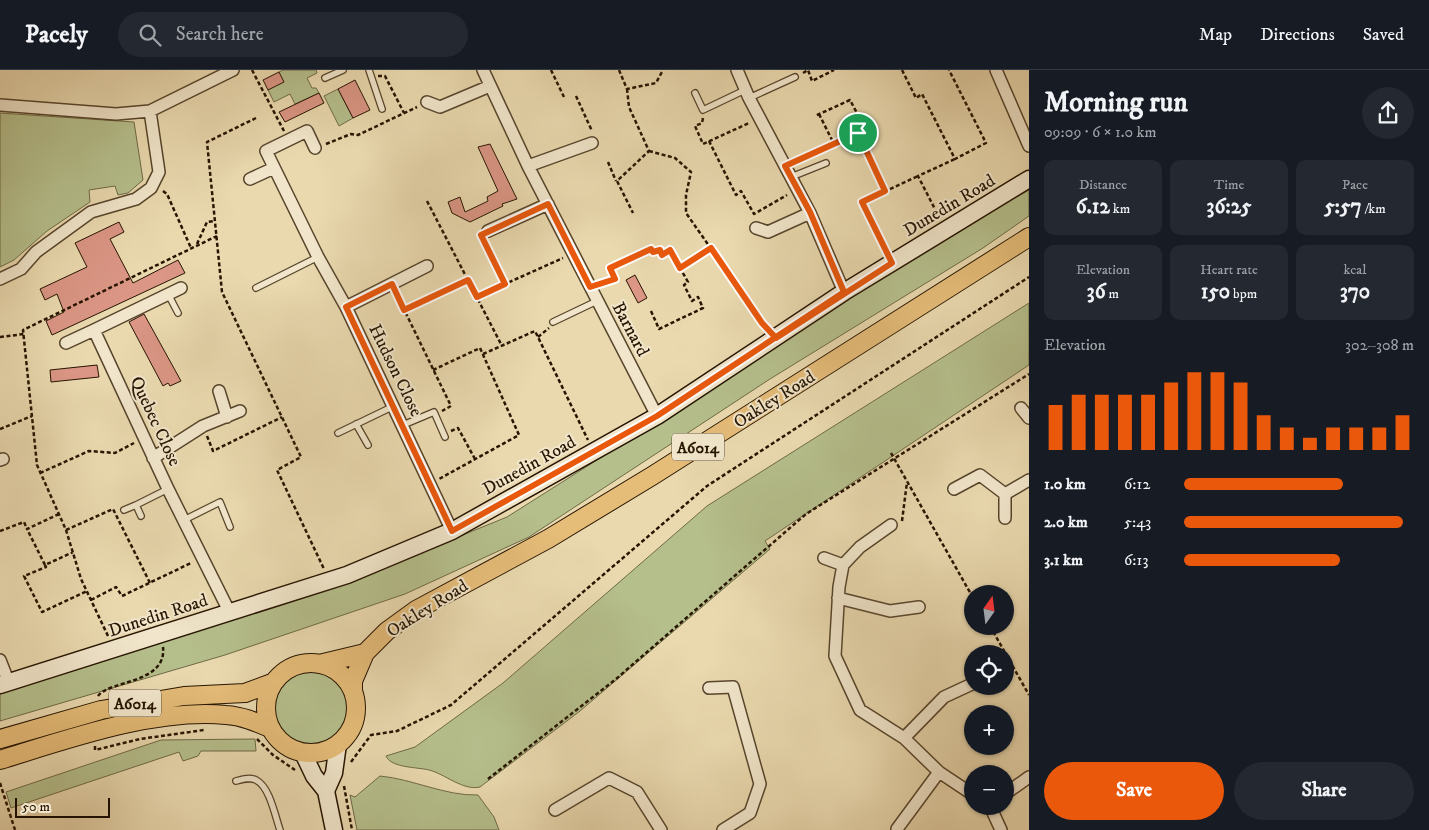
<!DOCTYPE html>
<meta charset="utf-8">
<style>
:root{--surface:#171b24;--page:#242831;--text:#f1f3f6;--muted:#9ea1a6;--line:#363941;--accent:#ea580c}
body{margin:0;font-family:"IM FELL DW Pica",serif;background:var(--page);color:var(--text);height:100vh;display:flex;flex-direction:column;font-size:19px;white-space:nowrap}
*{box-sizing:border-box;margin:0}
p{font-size:16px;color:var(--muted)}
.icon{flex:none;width:28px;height:28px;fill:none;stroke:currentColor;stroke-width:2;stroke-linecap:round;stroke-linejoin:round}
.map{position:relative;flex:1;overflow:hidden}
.panel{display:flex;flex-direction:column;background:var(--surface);width:400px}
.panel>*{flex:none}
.needle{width:32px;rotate:14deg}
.fabs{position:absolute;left:964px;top:515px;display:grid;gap:10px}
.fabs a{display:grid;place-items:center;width:50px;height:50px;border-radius:50%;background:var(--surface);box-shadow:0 1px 4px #0004;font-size:25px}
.scale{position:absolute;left:15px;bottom:12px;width:95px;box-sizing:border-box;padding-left:5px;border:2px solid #261401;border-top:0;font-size:14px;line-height:18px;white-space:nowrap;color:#261401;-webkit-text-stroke:4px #f1e6cb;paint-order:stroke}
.pin{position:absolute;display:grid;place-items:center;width:42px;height:42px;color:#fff;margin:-21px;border:2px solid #fff;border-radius:50%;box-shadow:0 1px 5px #0007}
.round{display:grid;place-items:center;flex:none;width:52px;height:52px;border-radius:26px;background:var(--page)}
.summary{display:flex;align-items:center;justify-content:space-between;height:85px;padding:0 15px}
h1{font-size:28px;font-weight:700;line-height:38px}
.stats{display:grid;grid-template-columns:repeat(3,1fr);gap:8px;height:85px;padding:5px 15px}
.stats div{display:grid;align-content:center;border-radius:10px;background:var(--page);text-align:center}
.stats b{font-size:21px;font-weight:700}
.stats small{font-size:14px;font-weight:400}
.stats p{font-size:14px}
.chart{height:140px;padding:10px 15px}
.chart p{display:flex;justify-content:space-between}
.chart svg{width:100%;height:90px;margin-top:5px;stroke:var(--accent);stroke-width:6}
.cta{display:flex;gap:10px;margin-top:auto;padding:10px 15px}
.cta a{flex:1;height:58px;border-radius:30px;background:var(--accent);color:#fff;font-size:20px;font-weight:700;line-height:58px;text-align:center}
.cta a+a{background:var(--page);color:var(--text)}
ul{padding:0 15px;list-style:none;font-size:16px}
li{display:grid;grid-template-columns:80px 60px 1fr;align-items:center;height:38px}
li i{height:12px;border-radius:6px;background:var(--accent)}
header{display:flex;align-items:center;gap:30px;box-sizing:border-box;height:70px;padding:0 25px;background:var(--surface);border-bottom:1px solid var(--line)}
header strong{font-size:24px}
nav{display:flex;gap:28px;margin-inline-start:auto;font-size:18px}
.search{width:350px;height:45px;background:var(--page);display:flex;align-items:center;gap:12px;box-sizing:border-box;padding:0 18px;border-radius:28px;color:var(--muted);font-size:19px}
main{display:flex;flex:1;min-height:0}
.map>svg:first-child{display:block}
.green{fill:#b5bf8c;stroke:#6e6a46}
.building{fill:#db9685;stroke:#261401}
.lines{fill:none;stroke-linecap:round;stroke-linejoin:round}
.lane-casing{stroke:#57452c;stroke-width:8}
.street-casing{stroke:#57452c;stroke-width:14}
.secondary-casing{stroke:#261401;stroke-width:19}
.primary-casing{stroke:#261401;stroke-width:20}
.path{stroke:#261401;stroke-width:2.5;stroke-dasharray:4 2.5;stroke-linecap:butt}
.lane{stroke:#f1e6cb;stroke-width:5.5}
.street{stroke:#f1e6cb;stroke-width:11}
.secondary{stroke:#f1e6cb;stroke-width:16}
.primary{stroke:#e5bc78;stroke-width:18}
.route-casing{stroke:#fff;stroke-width:10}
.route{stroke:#ea580c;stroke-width:6}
.labels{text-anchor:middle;stroke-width:4;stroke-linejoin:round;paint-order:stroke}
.shield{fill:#f1e6cb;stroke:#63533e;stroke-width:1}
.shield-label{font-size:16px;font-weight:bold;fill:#261401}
.street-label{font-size:18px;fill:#261401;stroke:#f1e6cb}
</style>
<header>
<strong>Pacely</strong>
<div class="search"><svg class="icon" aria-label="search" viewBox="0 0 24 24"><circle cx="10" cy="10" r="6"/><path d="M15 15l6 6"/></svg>Search here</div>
<nav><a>Map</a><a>Directions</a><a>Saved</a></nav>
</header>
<main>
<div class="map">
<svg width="1029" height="760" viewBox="0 0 1029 760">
<rect width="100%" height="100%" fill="#ead9af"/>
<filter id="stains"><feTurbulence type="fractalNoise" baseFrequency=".004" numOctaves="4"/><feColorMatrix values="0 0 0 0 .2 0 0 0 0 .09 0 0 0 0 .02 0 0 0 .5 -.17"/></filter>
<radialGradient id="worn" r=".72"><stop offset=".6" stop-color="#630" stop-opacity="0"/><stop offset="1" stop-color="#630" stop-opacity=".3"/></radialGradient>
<path class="green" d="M283 0H316L317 3 307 8 312 18H316L319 23 295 34 290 24 274 32 268 20 279 2Z
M338 19 353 48 339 56 324 26Z
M0 43 134 52 143 110 128 123 118 125 115 116 89 120 90 132 47 161 14 190 0 197Z
M1029 115V146L983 178 770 309 529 467 405 524 225 585 0 651V618L335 517 507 447 709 319 874 211Z
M1029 233V295L765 471 770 479 580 641 480 717C463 721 445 704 429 700 417 697 391 698 386 686L415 677 503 613 707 436Z
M275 639a37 37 0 1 1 74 0a37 37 0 1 1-74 0Z
M255 669 256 681H201L198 686 183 691 179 682 11 738 6 722 161 670Z
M380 706C413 709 445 726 478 725L494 747 499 760H357L350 725 355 727Z"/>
<path class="building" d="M279 2 284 12 268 20 263 10Z
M355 10 370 40 353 48 338 19Z
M319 23 324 33 285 52 279 42Z
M490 74 517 129 502 134 503 136 470 152 452 143 448 132 460 127 465 142 484 133 488 131 487 127 498 121 478 77Z
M119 152 124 162 110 169 133 213 178 190 185 203 52 265 46 251 64 242 57 224 45 230 40 219 87 197 75 173Z
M635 205 647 228 638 233 626 210Z
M144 244 181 311 170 316 168 313 163 316 129 252Z
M97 295 99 307 51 312 50 300Z"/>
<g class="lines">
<g class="lane-casing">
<path id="lane" d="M369 0 382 39
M325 8 343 0
M695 23 703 40 745 20
M749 28 795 7
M791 107 826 93
M256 218 318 187
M168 224 178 243
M553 252 597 231
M356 354 368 375
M403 355 434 342 445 367
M338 363 394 336
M136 435 168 419
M124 440 136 435 141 446
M184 450 220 432 230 457
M236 711C243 709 250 707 256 710 270 717 275 746 280 760"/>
</g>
<g class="street-casing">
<path id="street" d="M483 0 528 96 657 346
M737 0 749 28 810 143 844 222
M996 0 1029 76
M427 32 440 37 490 16
M0 35 116 44 150 41 233 0
M315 78 307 61 266 81 318 187 346 237 452 461
M528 96 592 73
M250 109 274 98
M756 158 768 162 810 143
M488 161 548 134
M0 209 21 199 36 182 91 142 136 129 151 118 159 102 150 41
M181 218 94 260 168 419 230 543
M346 237 427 196
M66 273 94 260
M219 321 227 347
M1021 338 1029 348
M153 388 203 356 240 341
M0 390 3 389
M954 419 980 405 1005 424
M1005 448V424L1029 410
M891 455 860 477 843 495 839 517 835 586 860 640 904 668 939 702 972 724
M824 488 843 495
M838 528 890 541 919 537
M0 590 9 613
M709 618 733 617 760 714 750 743 723 760
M904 668 944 627 972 614
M1005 724 1029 707
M990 736 1001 760
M555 740 609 708 637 722 661 760
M897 759 939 702"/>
</g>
<g class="secondary-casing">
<path id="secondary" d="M0 615 347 505 452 461 657 346 844 222 1029 109
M303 683 314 706 326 721 334 760
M326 721 334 703 338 674"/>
</g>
<g class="primary-casing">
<path id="primary" d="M266 638a45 45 0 1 1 90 0a45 45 0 1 1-90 0Z
M319 594 365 583
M353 622V611L365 583 387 561 416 540 548 469 652 406 1029 167
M0 669 101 640 184 626 245 623 272 613
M0 690C68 669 155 638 226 645 242 646 256 652 270 658"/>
</g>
<path class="path" d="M252 0 284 61
M551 0 564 27
M619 0 627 19 656 13 663 0
M902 0 916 28 922 24 955 89 986 73 949 0
M803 3 808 0 812 11 834 0
M378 6H385L404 43
M627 19 629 37 649 81 617 111 633 143
M576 26 592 61
M819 44 834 74
M256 48 207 72 222 222 301 387 277 400 324 499
M703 48 702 53 695 56 703 74 749 53
M858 64 885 121
M709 71 736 125 741 121 754 144 787 125
M326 74 351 64 358 65 417 37
M649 81 675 88 691 102 686 125V143L766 257
M796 91 866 60 850 30 815 46
M608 92 616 111
M163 121 167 124 191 178
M427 131 502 276
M940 149 918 106 955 89
M484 171 505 214 563 188
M197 174 207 152 215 151
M886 180 862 132 918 106
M601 214 615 209 610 198 651 179 653 182 660 180 662 185 670 179 680 198
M397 225 451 336 442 341
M477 227 505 214
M404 240 468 210
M651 241 659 259 703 238 698 227 692 231 684 215 688 212 680 198 711 178
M0 267 24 264
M538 267 549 258
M483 284 535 261 588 370
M433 300 480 278 519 365 439 409
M0 359 32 346
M451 361 458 358 475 389
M207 366 213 381 282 347
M891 383 972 526
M40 403 89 381 115 383 134 373
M59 444 27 459 45 495 73 482
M902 451 907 412
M66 460 113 439 150 513
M0 461 24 452 27 459
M45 495 46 497 24 506 42 542 87 521
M91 530 116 517 122 526 191 493
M990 556 1029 625
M108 566 81 509 66 460 37 395 23 260 217 166
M98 626C109 610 167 614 163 577
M257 669 273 685 295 700
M95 676V680L140 669 204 660
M351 692 371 665 397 661 451 635 707 416 1029 207
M488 709 616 609 806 444 1029 304
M0 713 15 760
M344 716 352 760"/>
<use href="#lane" class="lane"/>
<use href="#street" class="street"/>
<use href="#secondary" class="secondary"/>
<use href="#primary" class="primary"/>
</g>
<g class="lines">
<g class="route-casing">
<path id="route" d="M858 63 885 121 862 132 892 193 776 268 762 253 711 178 680 198 670 180 662 185 660 180 653 182 651 179 610 198 615 209 590 217 548 134 481 165 505 214 477 227 468 210 404 240 392 214 346 237 452 461 657 346 844 222 810 142 785 96 858 63"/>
</g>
<use href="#route" class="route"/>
</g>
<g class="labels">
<g class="shield">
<rect x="672" y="363.5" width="52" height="27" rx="4"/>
<rect x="109" y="619.5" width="52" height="27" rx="4"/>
</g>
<g class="shield-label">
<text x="698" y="383">A6014</text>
<text x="135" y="639">A6014</text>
</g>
<g class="street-label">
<text transform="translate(949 135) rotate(-31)" y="6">Dunedin Road</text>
<text transform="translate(631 259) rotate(62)" y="6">Barnard</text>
<text transform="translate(396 300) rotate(64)" y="6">Hudson Close</text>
<text transform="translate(774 329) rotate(-32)" y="6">Oakley Road</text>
<text transform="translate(156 351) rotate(65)" y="6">Quebec Close</text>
<text transform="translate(529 395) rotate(-29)" y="6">Dunedin Road</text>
<text transform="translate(427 538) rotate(-32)" y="6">Oakley Road</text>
<text transform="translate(158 545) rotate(-18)" y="6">Dunedin Road</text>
</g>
</g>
<rect width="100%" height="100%" filter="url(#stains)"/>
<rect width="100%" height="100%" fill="url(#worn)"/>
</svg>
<div class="fabs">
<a><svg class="needle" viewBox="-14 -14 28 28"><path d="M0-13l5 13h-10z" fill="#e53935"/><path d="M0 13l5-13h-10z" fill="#9ea1a6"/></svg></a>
<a><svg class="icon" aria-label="locate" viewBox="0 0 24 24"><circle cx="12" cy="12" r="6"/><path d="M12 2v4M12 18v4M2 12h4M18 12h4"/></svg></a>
<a>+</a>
<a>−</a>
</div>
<div class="scale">50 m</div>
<div class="pin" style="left:858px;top:63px;background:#1e9e55"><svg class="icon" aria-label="arrive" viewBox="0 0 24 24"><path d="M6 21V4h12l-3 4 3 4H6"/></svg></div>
</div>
<section class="panel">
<div class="summary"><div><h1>Morning run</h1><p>09:09 · 6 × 1.0 km</p></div><a class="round"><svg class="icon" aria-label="share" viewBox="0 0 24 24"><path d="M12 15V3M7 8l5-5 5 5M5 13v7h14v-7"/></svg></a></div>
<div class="stats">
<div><p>Distance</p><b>6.12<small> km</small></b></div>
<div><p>Time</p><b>36:25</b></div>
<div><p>Pace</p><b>5:57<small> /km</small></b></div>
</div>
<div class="stats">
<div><p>Elevation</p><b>36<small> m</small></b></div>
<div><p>Heart rate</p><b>150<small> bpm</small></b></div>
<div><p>kcal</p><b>370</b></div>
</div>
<div class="chart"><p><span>Elevation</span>302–308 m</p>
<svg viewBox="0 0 160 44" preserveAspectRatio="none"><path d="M5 44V22M15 44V17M25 44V17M35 44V17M45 44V17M55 44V11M65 44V6M75 44V6M85 44V11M95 44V27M105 44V33M115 44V38M125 44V33M135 44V33M145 44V33M155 44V27"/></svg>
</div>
<ul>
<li><b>1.0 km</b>6:12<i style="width:69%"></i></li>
<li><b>2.0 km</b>5:43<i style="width:95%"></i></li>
<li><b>3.1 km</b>6:13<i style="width:68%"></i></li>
</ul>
<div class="cta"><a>Save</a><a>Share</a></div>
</section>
</main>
